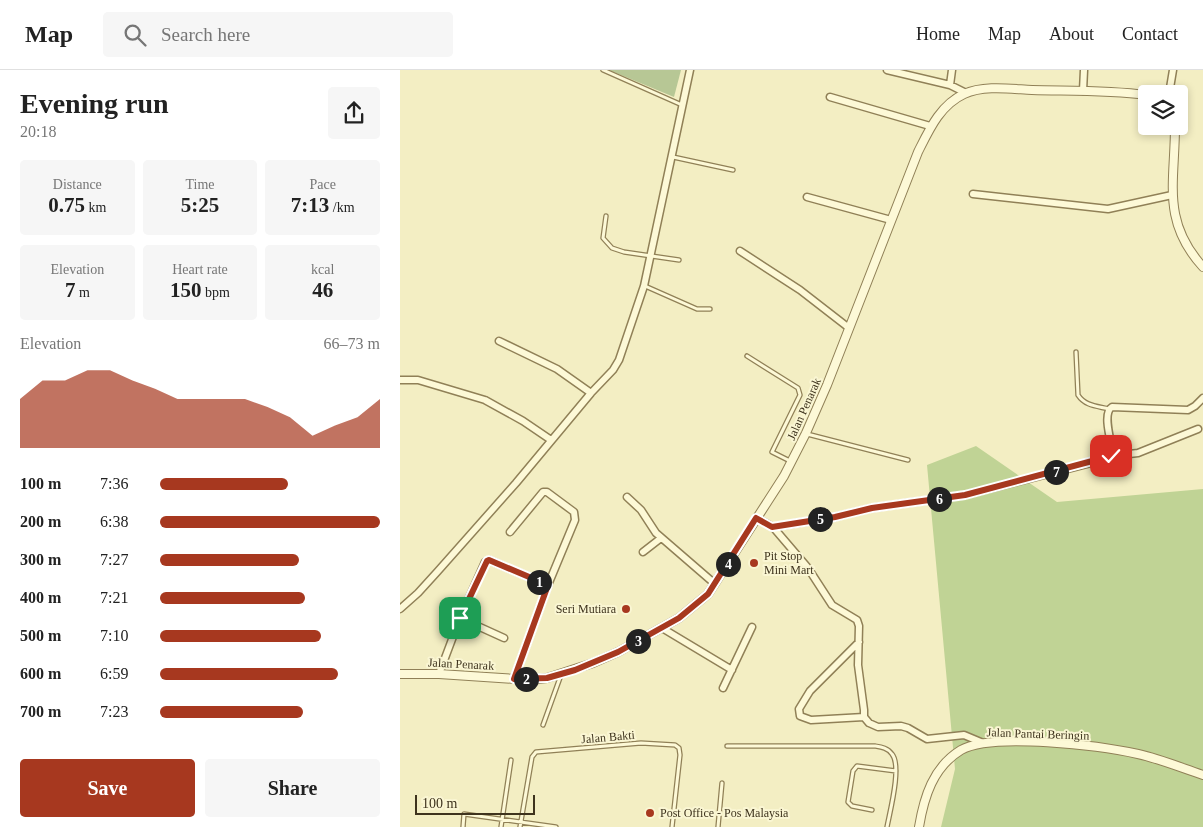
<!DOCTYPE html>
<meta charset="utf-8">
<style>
:root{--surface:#fff;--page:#f6f6f6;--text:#222;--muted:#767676;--line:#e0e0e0;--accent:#a7381f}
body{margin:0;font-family:Georgia,serif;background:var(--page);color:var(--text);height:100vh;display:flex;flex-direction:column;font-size:19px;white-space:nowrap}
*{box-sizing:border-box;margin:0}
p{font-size:16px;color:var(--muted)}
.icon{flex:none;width:28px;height:28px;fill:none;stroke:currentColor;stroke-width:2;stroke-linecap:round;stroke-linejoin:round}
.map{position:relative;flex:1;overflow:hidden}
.panel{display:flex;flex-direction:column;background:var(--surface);width:400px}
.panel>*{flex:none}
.controls{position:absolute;left:738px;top:15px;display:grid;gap:10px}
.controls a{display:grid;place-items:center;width:50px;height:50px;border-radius:5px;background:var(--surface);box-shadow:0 2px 8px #0003;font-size:25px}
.scale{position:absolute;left:15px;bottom:12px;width:120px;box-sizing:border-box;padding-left:5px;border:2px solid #3e331d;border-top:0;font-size:14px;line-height:18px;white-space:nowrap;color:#3e331d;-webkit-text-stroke:4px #faf6d3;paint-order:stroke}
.pin{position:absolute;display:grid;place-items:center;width:42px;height:42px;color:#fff;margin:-21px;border-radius:10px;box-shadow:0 2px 8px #0006}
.km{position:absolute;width:25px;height:25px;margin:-12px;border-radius:50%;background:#222;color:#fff;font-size:14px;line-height:25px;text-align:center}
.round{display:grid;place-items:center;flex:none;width:52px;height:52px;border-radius:5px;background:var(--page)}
.summary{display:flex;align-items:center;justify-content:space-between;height:85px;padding:0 20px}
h1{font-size:28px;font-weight:800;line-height:38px}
.stats{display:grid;grid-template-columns:repeat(3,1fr);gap:8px;height:85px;padding:5px 20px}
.stats div{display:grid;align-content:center;border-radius:5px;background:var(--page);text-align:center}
.stats b{font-size:21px;font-weight:800}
.stats small{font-size:14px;font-weight:400}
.stats p{font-size:14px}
.chart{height:140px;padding:10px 20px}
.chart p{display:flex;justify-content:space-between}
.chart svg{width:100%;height:90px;margin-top:5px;fill:var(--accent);opacity:.7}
.button{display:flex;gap:10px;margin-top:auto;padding:10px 20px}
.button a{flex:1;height:58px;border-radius:5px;background:var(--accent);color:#fff;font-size:20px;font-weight:800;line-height:58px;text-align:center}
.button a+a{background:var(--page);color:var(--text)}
ul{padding:0 20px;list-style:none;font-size:16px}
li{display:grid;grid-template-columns:80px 60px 1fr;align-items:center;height:38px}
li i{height:12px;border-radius:6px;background:var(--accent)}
header{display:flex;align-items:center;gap:30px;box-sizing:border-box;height:70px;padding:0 25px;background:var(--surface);border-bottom:1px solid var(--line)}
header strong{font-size:24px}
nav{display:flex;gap:28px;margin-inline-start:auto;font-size:18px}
.search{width:350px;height:45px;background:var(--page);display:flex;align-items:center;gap:12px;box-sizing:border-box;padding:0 18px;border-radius:5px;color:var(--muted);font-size:19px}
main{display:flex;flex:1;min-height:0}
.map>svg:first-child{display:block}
.green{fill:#c0d395}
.cemetery{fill:#b7c795}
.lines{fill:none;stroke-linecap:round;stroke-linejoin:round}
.service-casing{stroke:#908057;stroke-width:5.5}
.minor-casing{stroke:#908057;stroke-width:9}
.tertiary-casing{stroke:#908057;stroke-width:10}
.service{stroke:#fdf9d7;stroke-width:3}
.minor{stroke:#fdf9d7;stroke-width:6}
.tertiary{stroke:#fdf9d7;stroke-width:8}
.route-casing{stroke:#fff;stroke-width:10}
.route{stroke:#a7381f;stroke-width:6}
.poi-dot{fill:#a7381f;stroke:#faf6d3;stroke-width:2}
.labels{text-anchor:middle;stroke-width:4;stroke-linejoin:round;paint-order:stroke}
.street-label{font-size:12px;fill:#3e331d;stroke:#faf6d3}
.poi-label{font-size:12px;fill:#3e331d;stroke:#faf6d3;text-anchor:start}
</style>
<header>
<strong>Map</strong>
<div class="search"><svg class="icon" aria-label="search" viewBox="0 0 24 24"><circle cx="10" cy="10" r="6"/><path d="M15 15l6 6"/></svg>Search here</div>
<nav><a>Home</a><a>Map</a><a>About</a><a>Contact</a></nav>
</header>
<main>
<section class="panel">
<div class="summary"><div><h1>Evening run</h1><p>20:18</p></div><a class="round"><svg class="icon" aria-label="share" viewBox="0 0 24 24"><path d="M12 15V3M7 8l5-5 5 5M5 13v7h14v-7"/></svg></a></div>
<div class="stats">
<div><p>Distance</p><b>0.75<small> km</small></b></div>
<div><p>Time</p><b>5:25</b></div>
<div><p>Pace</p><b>7:13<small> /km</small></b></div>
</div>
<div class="stats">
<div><p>Elevation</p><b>7<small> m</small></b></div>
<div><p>Heart rate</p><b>150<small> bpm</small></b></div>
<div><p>kcal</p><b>46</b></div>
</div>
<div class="chart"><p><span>Elevation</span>66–73 m</p>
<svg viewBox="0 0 160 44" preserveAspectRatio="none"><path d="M0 44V20L10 11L20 11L30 6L40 6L50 11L60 15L70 20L80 20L90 20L100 20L110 24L120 29L130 38L140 33L150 29L160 20V44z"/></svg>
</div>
<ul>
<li><b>100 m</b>7:36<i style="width:58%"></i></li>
<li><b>200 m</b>6:38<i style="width:100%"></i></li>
<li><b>300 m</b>7:27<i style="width:63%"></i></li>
<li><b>400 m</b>7:21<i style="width:66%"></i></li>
<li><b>500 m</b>7:10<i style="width:73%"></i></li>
<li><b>600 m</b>6:59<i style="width:81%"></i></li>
<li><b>700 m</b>7:23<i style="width:65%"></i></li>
</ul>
<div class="button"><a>Save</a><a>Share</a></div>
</section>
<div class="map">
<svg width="803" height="757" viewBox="0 0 803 757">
<rect width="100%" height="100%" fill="#f3eec3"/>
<path class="green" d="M576 376 657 432 803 419V757H541L555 699 527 395Z"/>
<path class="cemetery" d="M209 0H281L274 27Z"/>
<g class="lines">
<g class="service-casing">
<path id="service" d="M203 0 282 35
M273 87 333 100
M206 146 203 168 212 178 224 182 279 190
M245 216 297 239H310
M676 282 678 325C685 336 697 336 709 339
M347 286 398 318 400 325 372 382 390 391
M407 364 508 390
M143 655 161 605
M327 676H475C481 677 488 678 492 684 502 696 490 741 487 757
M472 740 452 736 448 732 453 701 457 696 496 701
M63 757 64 744 156 757
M101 757 111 690
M120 757 132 687 136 682 241 673 275 675 279 678 280 685 272 757
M318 757 322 713"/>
</g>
<g class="minor-casing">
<path id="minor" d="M487 0 550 15 566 23
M550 15 552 0
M683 21 684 0
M769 24 773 0
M430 27 530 56
M573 124 708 139 772 125
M407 127 491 150
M340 181 400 220 449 258
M99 271 157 299 191 323
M0 310H18L85 330 123 351 151 370
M711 386 738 383 798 359
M227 427 241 440 256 463 315 514
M356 448 373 457 408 498 432 535 457 550 459 556 458 595 464 640V647L469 653 478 657 501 656 508 658 527 669 564 665 583 673
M373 457 435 447 472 438 565 425 707 389 713 383C711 371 702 343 712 337L788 340 795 336 803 328
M110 462 143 422H147L174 442 175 450 148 515 114 609
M243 482 261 468
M0 539 18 523 38 501 116 413 191 323 213 300 219 290 244 216 290 0
M60 548 104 568
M262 558 332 600
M459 572 410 621 399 639 400 646 411 650 464 647
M39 604 60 548 85 492 89 490 148 515
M323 618 352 557"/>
</g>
<g class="tertiary-casing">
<path id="tertiary" d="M775 56C775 112 761 151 803 197
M0 604H39L131 610 147 608 193 593 218 582 279 548 308 524 384 406 406 363 427 315 518 82C529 60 540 35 564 24 584 15 611 19 632 20 670 21 709 20 746 25
M519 757C524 727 533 697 561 680 592 662 702 676 738 684 760 689 782 698 803 705"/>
</g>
<use href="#service" class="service"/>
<use href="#minor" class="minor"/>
<use href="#tertiary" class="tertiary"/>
</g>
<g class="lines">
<g class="route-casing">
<path id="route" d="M60 548 87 491 89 490 148 515 114 609 147 608 175 600 218 582 279 548 308 524 356 448 372 457 435 447 472 438 565 425 711 386"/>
</g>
<use href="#route" class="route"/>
</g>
<g class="poi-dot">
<circle cx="354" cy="493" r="5"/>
<circle cx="226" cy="539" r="5"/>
<circle cx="250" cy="743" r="5"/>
</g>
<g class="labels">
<g class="street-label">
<text transform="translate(404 339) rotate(-66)" y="4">Jalan Penarak</text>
<text transform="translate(61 594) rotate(3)" y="4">Jalan Penarak</text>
<text transform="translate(638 664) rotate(2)" y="4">Jalan Pantai Beringin</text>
<text transform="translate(208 667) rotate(-5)" y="4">Jalan Bakti</text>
</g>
<g class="poi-label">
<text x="364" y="490">Pit Stop<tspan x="364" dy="14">Mini Mart</tspan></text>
<text x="216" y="543" text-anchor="end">Seri Mutiara</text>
<text x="260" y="747">Post Office - Pos Malaysia</text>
</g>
</g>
</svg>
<div class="controls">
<a><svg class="icon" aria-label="layers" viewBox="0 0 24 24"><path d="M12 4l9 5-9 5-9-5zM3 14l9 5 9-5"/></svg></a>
</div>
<div class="scale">100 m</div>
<div class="pin" style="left:60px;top:548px;background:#1e9e55"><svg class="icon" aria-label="arrive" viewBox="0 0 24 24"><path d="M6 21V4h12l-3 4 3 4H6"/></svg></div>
<div class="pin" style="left:711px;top:386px;background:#d93025"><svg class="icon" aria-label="check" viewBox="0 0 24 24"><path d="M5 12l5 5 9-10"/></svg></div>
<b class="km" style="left:139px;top:512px">1</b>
<b class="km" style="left:126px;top:609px">2</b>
<b class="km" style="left:238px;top:571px">3</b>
<b class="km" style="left:328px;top:494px">4</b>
<b class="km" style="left:420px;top:449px">5</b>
<b class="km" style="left:539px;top:429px">6</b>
<b class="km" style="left:656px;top:402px">7</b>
</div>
</main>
